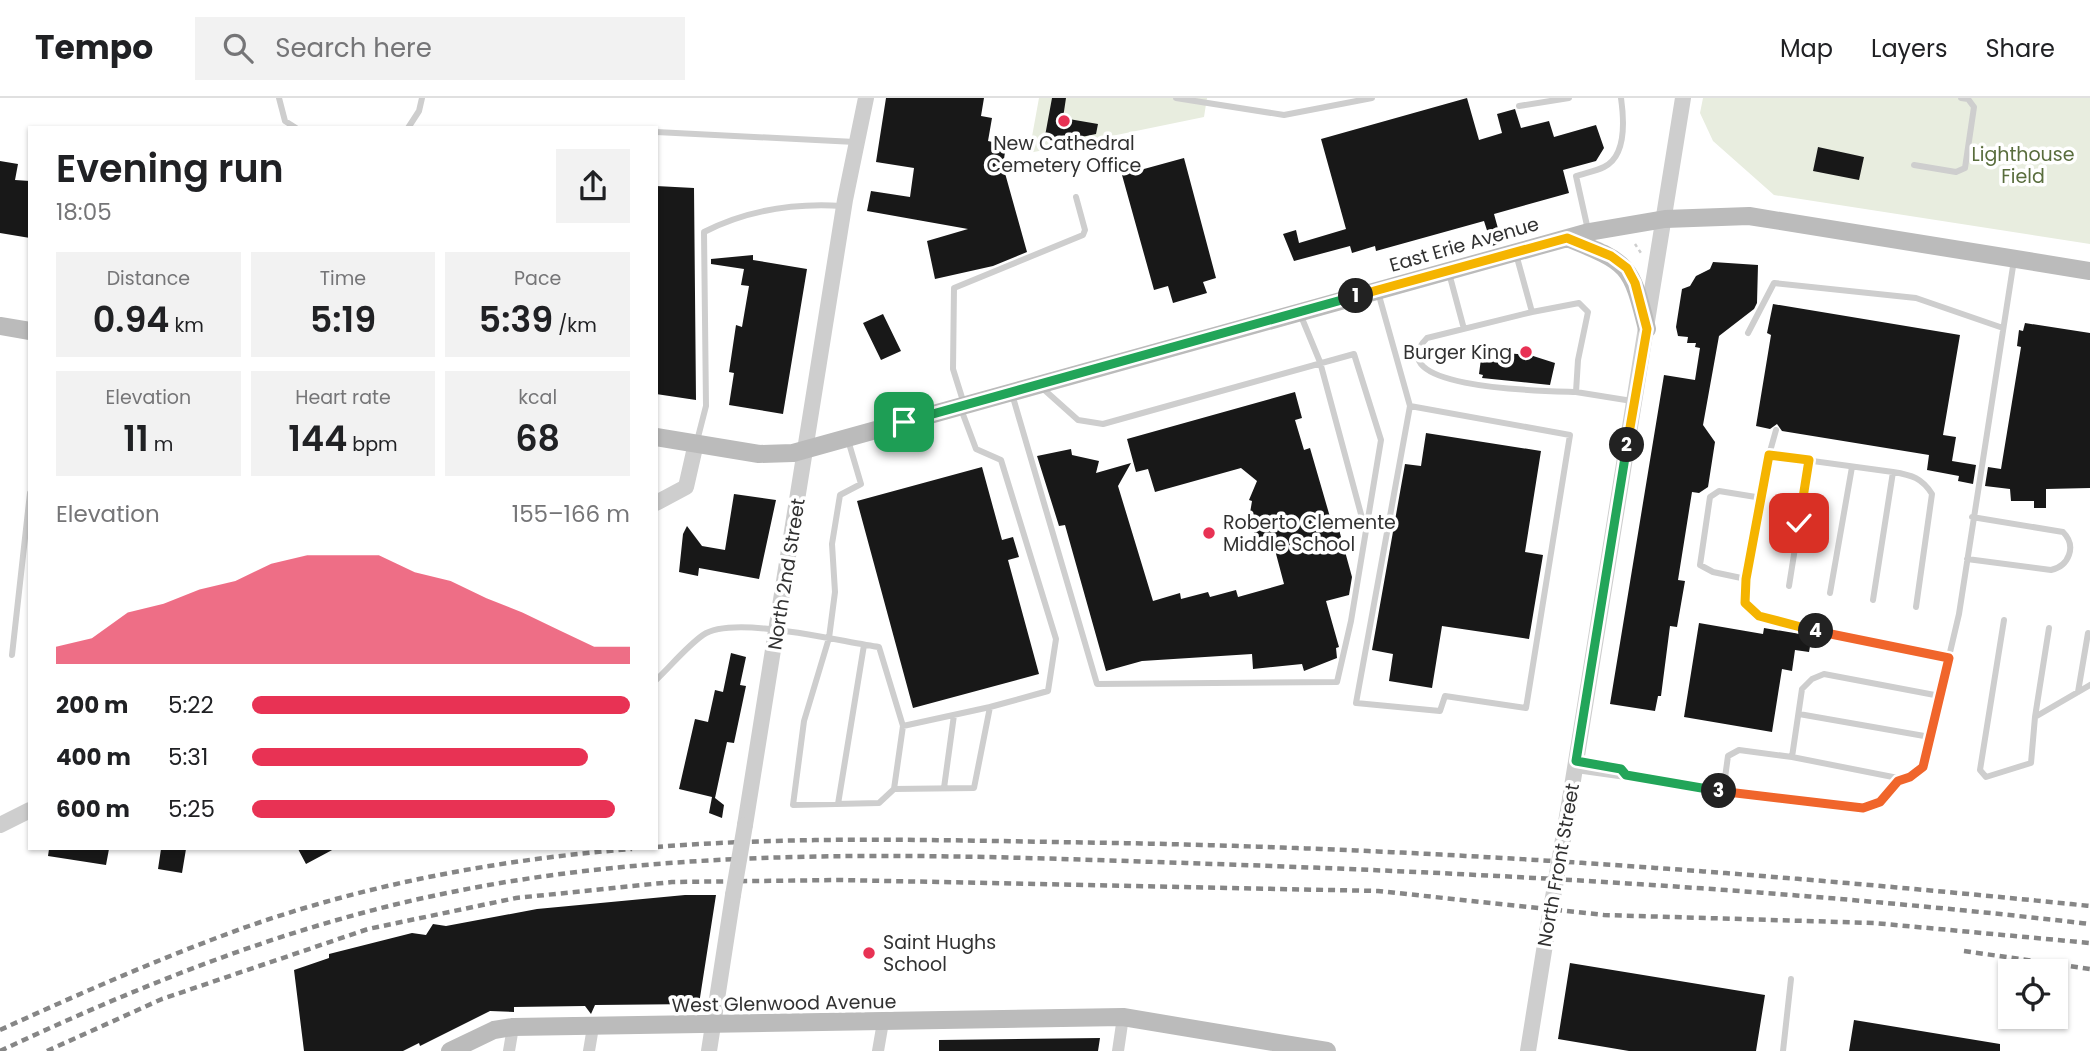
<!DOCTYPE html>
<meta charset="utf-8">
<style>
:root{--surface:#fff;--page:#f2f2f2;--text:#202124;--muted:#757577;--line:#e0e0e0;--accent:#e83254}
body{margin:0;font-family:Poppins,sans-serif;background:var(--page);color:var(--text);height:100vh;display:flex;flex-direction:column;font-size:26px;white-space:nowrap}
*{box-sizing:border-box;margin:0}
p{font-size:23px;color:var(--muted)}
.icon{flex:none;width:38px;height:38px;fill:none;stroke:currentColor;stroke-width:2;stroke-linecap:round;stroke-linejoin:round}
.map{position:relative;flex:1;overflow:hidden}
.sheet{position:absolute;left:28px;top:28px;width:630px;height:724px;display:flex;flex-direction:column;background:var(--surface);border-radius:0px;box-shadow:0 2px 5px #0004}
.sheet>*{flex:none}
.tools{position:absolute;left:1998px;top:861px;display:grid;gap:14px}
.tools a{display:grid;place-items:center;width:70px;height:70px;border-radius:0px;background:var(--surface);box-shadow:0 2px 5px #0004;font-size:35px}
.pin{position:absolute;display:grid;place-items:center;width:60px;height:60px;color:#fff;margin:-30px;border-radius:14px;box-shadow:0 4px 10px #0006}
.km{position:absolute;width:35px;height:35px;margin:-18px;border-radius:50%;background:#222;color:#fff;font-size:19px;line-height:35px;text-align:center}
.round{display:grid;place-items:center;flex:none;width:74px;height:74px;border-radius:0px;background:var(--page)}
.head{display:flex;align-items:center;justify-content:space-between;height:119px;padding:0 28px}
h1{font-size:38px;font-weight:600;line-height:52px}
.metrics{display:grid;grid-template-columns:repeat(3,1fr);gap:10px;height:119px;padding:7px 28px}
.metrics div{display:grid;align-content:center;border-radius:0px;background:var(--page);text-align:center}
.metrics b{font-size:35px;font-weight:600}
.metrics small{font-size:19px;font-weight:400}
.metrics p{font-size:19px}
.chart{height:196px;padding:14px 28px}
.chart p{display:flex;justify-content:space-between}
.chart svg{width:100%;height:126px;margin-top:7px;fill:var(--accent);opacity:.7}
ul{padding:0 28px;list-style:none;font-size:23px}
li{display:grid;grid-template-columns:112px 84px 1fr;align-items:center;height:52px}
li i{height:18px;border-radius:9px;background:var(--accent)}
header{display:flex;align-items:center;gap:42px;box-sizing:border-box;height:98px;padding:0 35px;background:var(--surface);border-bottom:2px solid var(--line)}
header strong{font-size:33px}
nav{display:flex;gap:38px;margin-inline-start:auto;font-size:24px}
.search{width:490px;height:63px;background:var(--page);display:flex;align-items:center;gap:18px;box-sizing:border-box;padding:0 24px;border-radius:0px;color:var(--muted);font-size:26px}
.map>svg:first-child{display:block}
.green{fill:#e8eddf}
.building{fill:#181818}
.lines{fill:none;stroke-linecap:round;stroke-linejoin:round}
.path{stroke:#cecece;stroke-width:2.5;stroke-dasharray:3.5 3.5;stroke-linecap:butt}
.service{stroke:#cecece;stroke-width:6}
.minor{stroke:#cecece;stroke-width:12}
.tertiary{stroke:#cecece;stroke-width:16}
.secondary{stroke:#bbb;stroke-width:18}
.rail{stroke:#868686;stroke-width:4.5;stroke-dasharray:7 5;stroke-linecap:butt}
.tertiary-bridge{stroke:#cecece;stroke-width:16}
.split-1-casing{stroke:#fff;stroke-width:14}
.split-2-casing{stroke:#fff;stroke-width:14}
.split-3-casing{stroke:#fff;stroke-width:14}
.split-4-casing{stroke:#fff;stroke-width:14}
.split-5-casing{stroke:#fff;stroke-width:14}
.split-1{stroke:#22a559;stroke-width:9}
.split-2{stroke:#f5b400;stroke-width:9}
.split-3{stroke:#22a559;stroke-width:9}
.split-4{stroke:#f0652b;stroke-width:9}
.split-5{stroke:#f5b400;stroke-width:9}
.poi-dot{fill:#e83254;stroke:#fff;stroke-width:2.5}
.labels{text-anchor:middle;stroke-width:7;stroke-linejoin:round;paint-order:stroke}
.poi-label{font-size:19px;fill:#313131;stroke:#fff;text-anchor:start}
.park-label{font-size:19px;fill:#596d3d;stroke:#fff}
.street-label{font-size:19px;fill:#313131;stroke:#fff}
</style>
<header>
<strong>Tempo</strong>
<div class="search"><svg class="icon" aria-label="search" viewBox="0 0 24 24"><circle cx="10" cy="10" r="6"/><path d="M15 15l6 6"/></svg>Search here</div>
<nav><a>Map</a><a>Layers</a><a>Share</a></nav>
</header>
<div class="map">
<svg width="2090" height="953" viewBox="0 0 2090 953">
<rect width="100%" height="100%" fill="#fff"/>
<path class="green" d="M1039 0H1207L1204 19 1029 55Z
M1703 0H2090V146L1774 97 1713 43 1700 15Z"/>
<path class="building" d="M886 0H984L981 18 992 20 988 43 1006 47 1003 68 1027 154 993 168 935 181 927 143 968 131 867 113 871 93 910 99 914 70 876 64Z
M1052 0H1066L1063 20 1098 26 1096 36 1067 42 1045 38Z
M1467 0 1479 42 1502 35 1497 16 1515 11 1521 30 1549 23 1554 39 1596 27 1604 50 1596 63 1563 72 1569 95 1494 116 1502 145 1492 148 1484 123 1376 153 1375 148 1352 155 1350 148 1294 163 1283 136 1296 132 1299 145 1346 131 1321 41Z
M1818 49 1864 59 1859 82 1813 73Z
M1184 60 1216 180 1203 184 1207 195 1173 205 1168 188 1154 192 1122 77Z
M0 63 18 66 15 82 30 83V140L0 135Z
M656 88 694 90 696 302 656 296Z
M753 157V162L807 171 783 316 729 307 734 275 729 274 736 227 742 229 749 188 741 187 744 171 711 166V161Z
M1713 164 1758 167 1757 205 1754 211 1719 238 1703 327 1715 344 1708 389 1699 395 1692 394 1678 482 1685 483 1677 529 1670 528 1661 598H1658L1655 613 1610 606 1664 277 1695 282 1700 250 1695 249 1696 245H1687L1688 239 1678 238 1676 229 1682 191 1690 188 1696 178 1710 171Z
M1773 206 1960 237 1943 337 1956 339 1952 363 1976 367 1973 386 1958 383 1959 378 1927 372 1929 357 1782 333 1777 326 1770 331 1756 328 1771 237 1767 235Z
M883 216 901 253 881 262 863 225Z
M2025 225 2090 235V390L2046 391V410H2034V403H2011L2010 391 1985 388 1988 369 2001 371 2021 249 2017 248 2019 232 2023 233Z
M1482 253 1530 257 1555 265 1550 287 1482 280 1483 277 1479 276Z
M1295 294 1302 320 1295 322 1304 352 1310 350 1330 419 1335 417 1352 479 1349 497 1326 503 1339 549 1336 550 1337 560 1304 573 1302 566 1253 571 1252 556 1142 563 1106 573 1065 427 1059 428 1037 358 1071 351 1072 357 1099 363 1096 375 1131 365 1118 388 1153 503 1180 495 1181 501 1208 494 1210 499 1236 492 1238 499 1284 486 1271 437 1255 441 1252 422 1249 421 1252 403 1249 402 1257 383 1241 370 1155 394 1148 371 1136 374 1127 341Z
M1426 335 1541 353 1525 454 1543 457 1529 541 1442 528 1432 590 1389 583 1393 556 1372 552 1405 366 1421 368Z
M982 369 1002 442 1013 439 1019 459 1008 462 1039 576 913 610 857 403Z
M734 396 776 402 759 481 699 470 698 478 679 474 683 436 687 428 702 448 725 452Z
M1699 525 1763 536 1764 530 1812 538 1809 554 1795 552 1792 573 1782 571 1772 634 1684 619Z
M731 555 746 559 740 587 746 588 734 645 727 644 715 700 724 707 722 720 709 715 712 699 679 691 695 621 708 624 715 592 723 594Z
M49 751H109L106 767 48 758Z
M161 751H186L182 775 158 771Z
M298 751H334L306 766Z
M685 797H716L699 906 595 907 591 916 585 908 514 909V914L490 913 420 948 419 945 403 953H304L294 872 329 860V856L412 835 426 837 433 826 446 828 537 811Z
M1570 865 1765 897 1756 953H1629L1558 941Z
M1854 922 2000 946V953H1849Z
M1100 940 1098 953H939V942Z"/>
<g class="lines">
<path class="path" d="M1635 146 1641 155"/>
<path class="service" d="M279 0 285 23 296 30
M1176 0 1284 17 1372 0
M1519 8 1569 0
M408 30 419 13 422 0
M656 34 855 44
M1914 67 1956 74 1965 70 1974 9 1968 1 1961 0
M1588 132 1576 78C1585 75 1596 73 1604 69 1627 58 1624 21 1621 0
M1516 156 1532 214 1579 205 1588 214 1578 262 1576 294 1632 303
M1449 175 1464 231
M1378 194 1410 308 1570 337 1526 610 1445 598 1440 613 1356 605 1410 308
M1532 214 1427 240C1376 292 1552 293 1576 294
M1301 218 1320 264 1365 431
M1748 235 1774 185 1916 200 2003 230
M1012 296 1097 586 1337 584 1351 523 1381 342 1354 256 1103 326 1078 322 1040 288
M964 306 953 271 954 190 1083 137 1085 132 1076 99
M848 342 861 386 840 397 832 446 835 494 829 540 804 623 793 707 879 705 894 691 974 690 990 609 1048 593 1056 541 1001 362 976 351 961 311
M697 343 706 308 704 134C747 112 794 105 842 108
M1769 357 1776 332
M1967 461 2051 472C2069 468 2077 448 2063 434L1972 419
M1746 481 1713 474 1700 467 1710 399 1719 393 1762 400
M1789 488 1809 362
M1830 495 1852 369
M1873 502 1893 374
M1916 509 1932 396C1922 380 1912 377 1893 374L1769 357 1746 481 1745 505 1759 518 1775 525 1949 560
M2004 522 1980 672 1986 679 2031 665 2035 619 2090 587
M12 557 30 395
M656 582C671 568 686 549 703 537 733 516 841 544 879 549L903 628 990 609
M2078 594 2088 535
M1799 616 1930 639
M2035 619 2049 530
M1576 663 1621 671 1626 677
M1576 672 1845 710C1889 710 1871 698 1898 683 1907 678 1915 676 1923 669L1959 516 2014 162
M1903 681 1792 659 1802 591 1812 581 1824 576 1940 598
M944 690 954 617
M894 691 903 628
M1723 694 1728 658 1739 652 1792 659
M838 706 864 547
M1783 953 1791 881"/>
<path class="minor" d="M509 953 513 929
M589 953 593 929
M878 953 883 924
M1118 953 1123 919"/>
<path class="tertiary" d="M656 405 686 389 696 345
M1570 701 1683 0
M0 727 30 712
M745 727 845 102 866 0
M709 953 733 797
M1528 953 1547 834"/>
<path class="secondary" d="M1567 140C1629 165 1631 166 1647 231
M0 228 30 233
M656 339 759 356 793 355 1589 134 1665 121 1749 118 2090 173
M450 953 494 932 513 929 1123 919 1327 953"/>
<path class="rail" d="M656 749C810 737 964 743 1118 745 1443 751 1767 775 2090 808
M1964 853 2090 871
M0 932C81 895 165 858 249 828 372 785 503 761 632 751
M0 953C145 885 295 825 452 794 687 746 946 757 1186 765 1488 775 1790 791 2090 826
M47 953 162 901 368 831 516 800 672 784 841 782 1378 793 1604 817 1874 825 2090 845"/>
<path class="tertiary-bridge" d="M733 797 745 727
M1547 834 1570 701"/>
</g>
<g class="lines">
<g class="split-1-casing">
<path id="split-1" d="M904 324 1356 198"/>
</g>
<g class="split-2-casing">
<path id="split-2" d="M1356 198 1567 140 1611 158 1627 170 1635 185 1647 231 1627 347"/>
</g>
<g class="split-3-casing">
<path id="split-3" d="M1627 347 1576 663 1621 671 1626 677 1719 693"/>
</g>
<g class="split-4-casing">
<path id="split-4" d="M1719 693 1863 710 1880 704 1898 683 1910 679 1923 669 1949 560 1816 533"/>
</g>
<g class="split-5-casing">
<path id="split-5" d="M1799 425 1809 362 1769 357 1746 481 1745 505 1759 518 1816 533"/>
</g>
<use href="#split-1" class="split-1"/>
<use href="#split-2" class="split-2"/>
<use href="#split-3" class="split-3"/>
<use href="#split-4" class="split-4"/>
<use href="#split-5" class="split-5"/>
</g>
<g class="poi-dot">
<circle cx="1064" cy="23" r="7"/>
<circle cx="1526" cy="254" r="7"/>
<circle cx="1209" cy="435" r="7"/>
<circle cx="869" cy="855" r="7"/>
</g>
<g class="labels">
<g class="poi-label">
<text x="1064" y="52" text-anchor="middle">New Cathedral<tspan x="1064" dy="22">Cemetery Office</tspan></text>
<text x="1512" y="261" text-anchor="end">Burger King</text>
<text x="1223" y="431">Roberto Clemente<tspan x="1223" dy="22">Middle School</tspan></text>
<text x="883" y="851">Saint Hughs<tspan x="883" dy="22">School</tspan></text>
</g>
<g class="park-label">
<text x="2023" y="63">Lighthouse<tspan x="2023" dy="22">Field</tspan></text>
</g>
<g class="street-label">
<text transform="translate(1464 146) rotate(-16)" y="7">East Erie Avenue</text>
<text transform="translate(786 476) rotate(-81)" y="7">North 2nd Street</text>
<text transform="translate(1558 767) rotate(-80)" y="7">North Front Street</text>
<text transform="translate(784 905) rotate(-1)" y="7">West Glenwood Avenue</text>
</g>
</g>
</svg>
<div class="tools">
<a><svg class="icon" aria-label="locate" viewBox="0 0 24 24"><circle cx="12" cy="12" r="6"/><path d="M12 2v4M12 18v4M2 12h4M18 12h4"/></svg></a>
</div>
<div class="pin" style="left:904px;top:324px;background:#1e9e55"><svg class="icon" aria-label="arrive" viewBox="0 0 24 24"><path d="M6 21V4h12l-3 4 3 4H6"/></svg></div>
<div class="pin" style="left:1799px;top:425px;background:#d93025"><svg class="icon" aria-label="check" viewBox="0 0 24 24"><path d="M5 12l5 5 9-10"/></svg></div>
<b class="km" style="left:1356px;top:198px">1</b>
<b class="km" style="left:1627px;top:347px">2</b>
<b class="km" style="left:1719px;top:693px">3</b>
<b class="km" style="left:1816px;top:533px">4</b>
<section class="sheet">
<div class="head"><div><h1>Evening run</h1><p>18:05</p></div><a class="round"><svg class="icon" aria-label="share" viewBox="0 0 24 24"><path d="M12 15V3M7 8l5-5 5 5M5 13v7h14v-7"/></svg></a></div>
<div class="metrics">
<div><p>Distance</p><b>0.94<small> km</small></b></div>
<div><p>Time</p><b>5:19</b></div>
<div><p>Pace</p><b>5:39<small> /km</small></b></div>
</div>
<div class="metrics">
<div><p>Elevation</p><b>11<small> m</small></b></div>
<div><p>Heart rate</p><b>144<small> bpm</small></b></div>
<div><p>kcal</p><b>68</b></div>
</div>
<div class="chart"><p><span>Elevation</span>155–166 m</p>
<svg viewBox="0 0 160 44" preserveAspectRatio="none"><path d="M0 44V38L10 35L20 26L30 23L40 18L50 15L60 9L70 6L80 6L90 6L100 12L110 15L120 21L130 26L140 32L150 38L160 38V44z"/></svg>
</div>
<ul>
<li><b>200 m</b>5:22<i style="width:100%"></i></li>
<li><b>400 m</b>5:31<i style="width:89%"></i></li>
<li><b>600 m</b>5:25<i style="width:96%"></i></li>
</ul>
</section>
</div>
